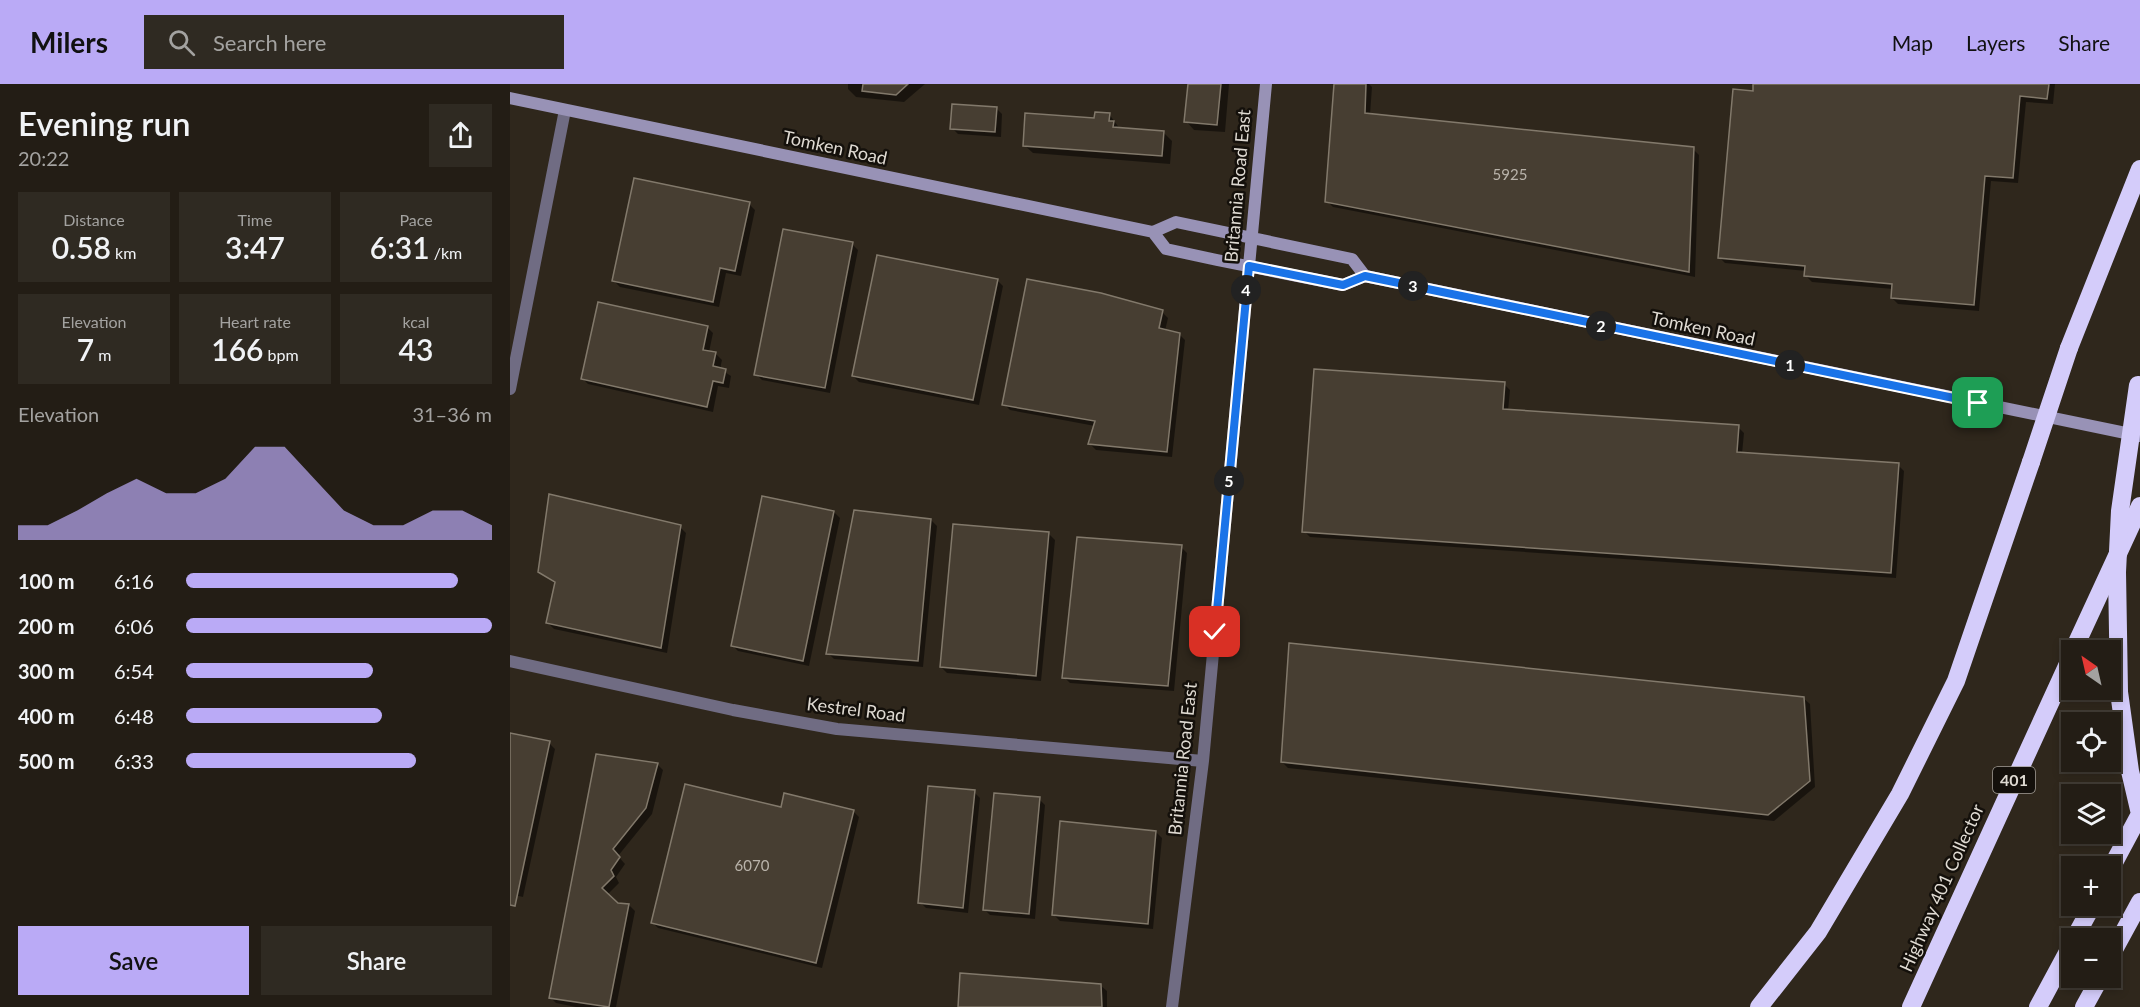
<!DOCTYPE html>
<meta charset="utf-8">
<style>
:root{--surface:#231d15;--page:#2f2a22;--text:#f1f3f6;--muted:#a3a2a0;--line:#403b34;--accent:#baaaf6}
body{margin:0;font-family:Lato,sans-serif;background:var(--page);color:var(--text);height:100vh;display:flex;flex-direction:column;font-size:22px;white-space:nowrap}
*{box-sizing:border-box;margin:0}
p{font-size:20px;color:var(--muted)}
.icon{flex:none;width:33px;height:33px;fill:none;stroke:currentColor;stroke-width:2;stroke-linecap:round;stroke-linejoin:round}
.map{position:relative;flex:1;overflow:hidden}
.details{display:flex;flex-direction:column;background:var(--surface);width:510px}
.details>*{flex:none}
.needle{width:39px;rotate:326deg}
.tools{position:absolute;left:1551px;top:556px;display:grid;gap:12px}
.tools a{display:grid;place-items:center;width:60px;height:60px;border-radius:0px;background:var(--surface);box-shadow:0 3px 9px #0003,0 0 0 2px var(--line);font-size:30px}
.pin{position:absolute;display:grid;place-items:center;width:51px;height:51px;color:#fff;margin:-26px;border-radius:12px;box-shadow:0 3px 9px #0006}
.km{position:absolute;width:30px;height:30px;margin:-15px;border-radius:50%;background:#222;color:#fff;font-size:16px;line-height:30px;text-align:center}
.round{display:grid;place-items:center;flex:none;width:63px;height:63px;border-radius:0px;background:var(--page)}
.head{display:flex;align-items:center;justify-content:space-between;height:102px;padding:0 18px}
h1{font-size:33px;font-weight:600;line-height:45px}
.metrics{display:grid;grid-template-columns:repeat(3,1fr);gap:9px;height:102px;padding:6px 18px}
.metrics div{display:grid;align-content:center;border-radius:0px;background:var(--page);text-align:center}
.metrics b{font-size:30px;font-weight:600}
.metrics small{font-size:16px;font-weight:400}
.metrics p{font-size:16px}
.chart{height:168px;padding:12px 18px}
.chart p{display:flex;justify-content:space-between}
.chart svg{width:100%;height:108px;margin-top:6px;fill:var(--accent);opacity:.7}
.cta{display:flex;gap:12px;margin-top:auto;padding:12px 18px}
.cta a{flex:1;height:69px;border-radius:0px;background:var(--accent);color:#111;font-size:24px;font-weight:600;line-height:69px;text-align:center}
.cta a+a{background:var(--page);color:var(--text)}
ul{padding:0 18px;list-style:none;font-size:20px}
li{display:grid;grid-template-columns:96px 72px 1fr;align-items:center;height:45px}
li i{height:15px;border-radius:8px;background:var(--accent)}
header{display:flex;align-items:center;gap:36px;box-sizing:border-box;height:84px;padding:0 30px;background:var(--accent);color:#111}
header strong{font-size:28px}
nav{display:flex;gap:33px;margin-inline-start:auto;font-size:21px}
.search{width:420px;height:54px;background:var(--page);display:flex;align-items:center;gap:15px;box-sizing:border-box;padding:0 21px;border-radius:0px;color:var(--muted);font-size:22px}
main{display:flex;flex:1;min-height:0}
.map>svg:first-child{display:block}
.shadow{fill:#0007}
.building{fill:#473e32;stroke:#82796b;stroke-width:1.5}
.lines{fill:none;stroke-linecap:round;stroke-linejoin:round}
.street{stroke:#706c83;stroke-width:12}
.secondary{stroke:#9892b6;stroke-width:12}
.highway{stroke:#d4ccfa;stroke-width:18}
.highway-bridge{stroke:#d4ccfa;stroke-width:18}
.route-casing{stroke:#fff;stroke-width:12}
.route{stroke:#1a73e8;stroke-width:8}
.labels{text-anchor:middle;stroke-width:5;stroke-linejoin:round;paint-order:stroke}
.number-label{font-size:15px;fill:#b9b3aa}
.shield{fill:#14100b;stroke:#a29d96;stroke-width:1.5}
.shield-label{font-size:16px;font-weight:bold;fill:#dfdad2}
.street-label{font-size:18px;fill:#dfdad2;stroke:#14100b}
</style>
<header>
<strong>Milers</strong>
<div class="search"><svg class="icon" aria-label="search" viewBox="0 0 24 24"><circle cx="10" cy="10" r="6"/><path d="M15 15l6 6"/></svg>Search here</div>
<nav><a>Map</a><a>Layers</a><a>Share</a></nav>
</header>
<main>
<section class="details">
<div class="head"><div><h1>Evening run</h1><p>20:22</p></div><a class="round"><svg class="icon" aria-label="share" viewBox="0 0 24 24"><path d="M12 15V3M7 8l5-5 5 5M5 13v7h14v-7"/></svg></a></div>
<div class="metrics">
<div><p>Distance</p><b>0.58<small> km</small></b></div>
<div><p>Time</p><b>3:47</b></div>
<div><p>Pace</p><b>6:31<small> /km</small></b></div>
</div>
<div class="metrics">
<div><p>Elevation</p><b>7<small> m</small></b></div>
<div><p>Heart rate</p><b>166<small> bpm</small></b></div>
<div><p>kcal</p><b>43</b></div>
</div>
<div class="chart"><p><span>Elevation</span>31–36 m</p>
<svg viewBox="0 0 160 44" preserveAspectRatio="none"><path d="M0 44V38L10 38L20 32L30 25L40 19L50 25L60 25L70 19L80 6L90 6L100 19L110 32L120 38L130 38L140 32L150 32L160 38V44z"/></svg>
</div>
<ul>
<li><b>100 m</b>6:16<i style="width:89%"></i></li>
<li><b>200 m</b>6:06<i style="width:100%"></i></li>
<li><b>300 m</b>6:54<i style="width:61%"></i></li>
<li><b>400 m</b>6:48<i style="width:64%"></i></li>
<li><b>500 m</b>6:33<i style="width:75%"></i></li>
</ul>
<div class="cta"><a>Save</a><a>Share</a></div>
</section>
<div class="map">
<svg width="1630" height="923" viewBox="0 0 1630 923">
<rect width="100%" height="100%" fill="#2f271c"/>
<path class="shadow" d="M338 0H415L394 18 346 13 338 5Z
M679 0H719L715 48 684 46 676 37Z
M825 0H859L862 3 860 31 1183 65 1189 71 1185 193 823 123 817 117Z
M1245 0H1545L1543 20 1516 18 1508 99 1481 97 1469 227 1388 220 1382 214 1383 205 1302 198 1296 192V187L1215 179 1209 173Z
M486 24 492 30 491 53 448 50 442 44Z
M599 30 610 45 654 49 662 57 660 80 523 69 514 61Z
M239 120 245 126 231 192 216 189 209 223 110 203 104 197Z
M342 160 348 166 320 309 252 296 246 290Z
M487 196 493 202 469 321 349 298 343 292Z
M652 228 658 234 655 247 669 250 675 256 662 373 586 366 580 360 585 342 500 326 494 320Z
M197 243 203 249 199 268 206 270 212 276 210 285 221 292 219 304 208 302 203 328 78 300 72 294Z
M994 300 1000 306 998 327 1228 343 1234 349 1232 370 1388 381 1394 387 1386 494 800 453 794 447Z
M324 428 330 434 299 582 228 567 222 561Z
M421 436 427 442 413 583 324 575 318 569Z
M170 443 176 449 157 569 44 545 38 539 46 500 29 488Z
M539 450 545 456 531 597 437 589 431 583Z
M671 463 677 469 664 607 560 599 554 593Z
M1293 614 1300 620 1305 703 1264 737 778 684 772 678Z
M0 650 39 659 45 665 13 813 0 810Z
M87 671 147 680 153 686 142 730 108 772 115 780 106 793 109 799 97 811 108 821H119L125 827 106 923H66L46 919 40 913Z
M464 708 470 714 458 829 416 824 410 818Z
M529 715 535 721 525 835 480 831 474 825Z
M343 727 349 733 312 884 148 844 142 838Z
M646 748 652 754 643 845 550 837 544 831Z
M590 901 597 907V923H449Z"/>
<path class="building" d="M353 0H398L386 11 352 7Z
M678 0H711L707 41 674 38Z
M824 0H856L855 29 1184 63 1179 188 815 118Z
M1243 0H1539L1537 15 1510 12 1503 94 1475 92 1464 221 1381 214 1382 200 1294 192 1295 182 1208 174 1223 5 1243 7Z
M442 20 487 23 485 48 440 45Z
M585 28 600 29 599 37H604L603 43 654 47 652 72 513 62 515 29 584 34Z
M124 94 240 118 225 187 210 184 203 218 102 197Z
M273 145 343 158 315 304 244 291Z
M367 171 488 195 463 316 342 292Z
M517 195 591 209 653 226 649 244 670 249 657 368 578 360 585 337 492 321Z
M88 218 198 242 193 266 206 268 203 282 216 285 213 299 203 297 197 323 71 295Z
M804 285 995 298 993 325 1229 341 1227 368 1389 379 1381 489 792 448Z
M39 410 171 441 151 564 36 539 45 498 28 488Z
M252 412 324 427 293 577 221 562Z
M344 426 421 435 408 577 316 570Z
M443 440 539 448 526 592 430 583Z
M567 453 672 461 658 602 552 594Z
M779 559 1294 613 1300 697 1258 731 771 678Z
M0 649 40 657 5 822 0 821Z
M86 670 148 679 136 724 103 765 110 773 101 786 104 792 92 804 108 819 119 820 99 923 39 914Z
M175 700 271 723 274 709 344 726 306 879 141 839Z
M418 702 465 706 453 824 408 819Z
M484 709 530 713 519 830 473 826Z
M550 737 646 747 638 840 542 831Z
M450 889 591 900 592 923H448Z"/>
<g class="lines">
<path class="street" d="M0 305 55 26
M0 577 223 626 327 645 693 677
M662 923 693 677 739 182"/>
<path class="secondary" d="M0 14 643 148 666 138 842 175 855 192
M643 148 656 165 707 176 833 201 855 192 1630 352
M739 182 756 0"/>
<path class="highway" d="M1559 264 1630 85
M1563 567 1630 422
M1600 786 1630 730 1620 687 1609 608
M1564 855 1582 822
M1600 873 1630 818
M1249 923 1308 848 1390 710 1446 597 1521 378
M1401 923 1562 571
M1528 923 1562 860
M1574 923 1590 894"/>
<path class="highway-bridge" d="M1521 378 1559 264
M1609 608 1607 488 1610 427 1628 301"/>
</g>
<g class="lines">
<g class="route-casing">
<path id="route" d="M705 548 739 182 833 201 855 192 1468 319"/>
</g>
<use href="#route" class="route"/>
</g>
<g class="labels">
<g class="number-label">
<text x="1000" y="96">5925</text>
<text x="242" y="787">6070</text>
</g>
<rect class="shield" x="1483" y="683" width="42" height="26" rx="4.5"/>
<g class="shield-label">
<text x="1504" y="702">401</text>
</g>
<g class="street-label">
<text transform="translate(325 64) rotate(12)" y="6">Tomken Road</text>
<text transform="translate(728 102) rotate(-85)" y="6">Britannia Road East</text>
<text transform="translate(1193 245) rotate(12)" y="6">Tomken Road</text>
<text transform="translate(346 626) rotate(7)" y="6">Kestrel Road</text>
<text transform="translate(673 675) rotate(-84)" y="6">Britannia Road East</text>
<text transform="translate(1432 804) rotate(-66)" y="6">Highway 401 Collector</text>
</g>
</g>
</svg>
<div class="tools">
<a><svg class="needle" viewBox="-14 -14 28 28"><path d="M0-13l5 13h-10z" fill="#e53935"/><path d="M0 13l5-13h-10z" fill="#a3a2a0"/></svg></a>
<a><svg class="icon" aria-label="locate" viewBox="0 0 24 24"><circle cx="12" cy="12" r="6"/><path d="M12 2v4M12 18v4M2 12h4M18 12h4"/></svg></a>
<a><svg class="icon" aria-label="layers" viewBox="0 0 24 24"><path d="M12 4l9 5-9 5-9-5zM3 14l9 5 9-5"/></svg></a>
<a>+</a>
<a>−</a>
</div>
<div class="pin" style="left:1468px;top:319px;background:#1e9e55"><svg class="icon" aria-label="arrive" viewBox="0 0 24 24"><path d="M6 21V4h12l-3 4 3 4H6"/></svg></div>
<div class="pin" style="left:705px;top:548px;background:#d93025"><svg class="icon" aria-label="check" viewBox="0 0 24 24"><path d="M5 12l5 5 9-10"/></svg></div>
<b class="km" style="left:1280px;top:281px">1</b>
<b class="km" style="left:1091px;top:242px">2</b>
<b class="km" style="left:903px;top:202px">3</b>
<b class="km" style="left:736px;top:206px">4</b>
<b class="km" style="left:719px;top:397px">5</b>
</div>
</main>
